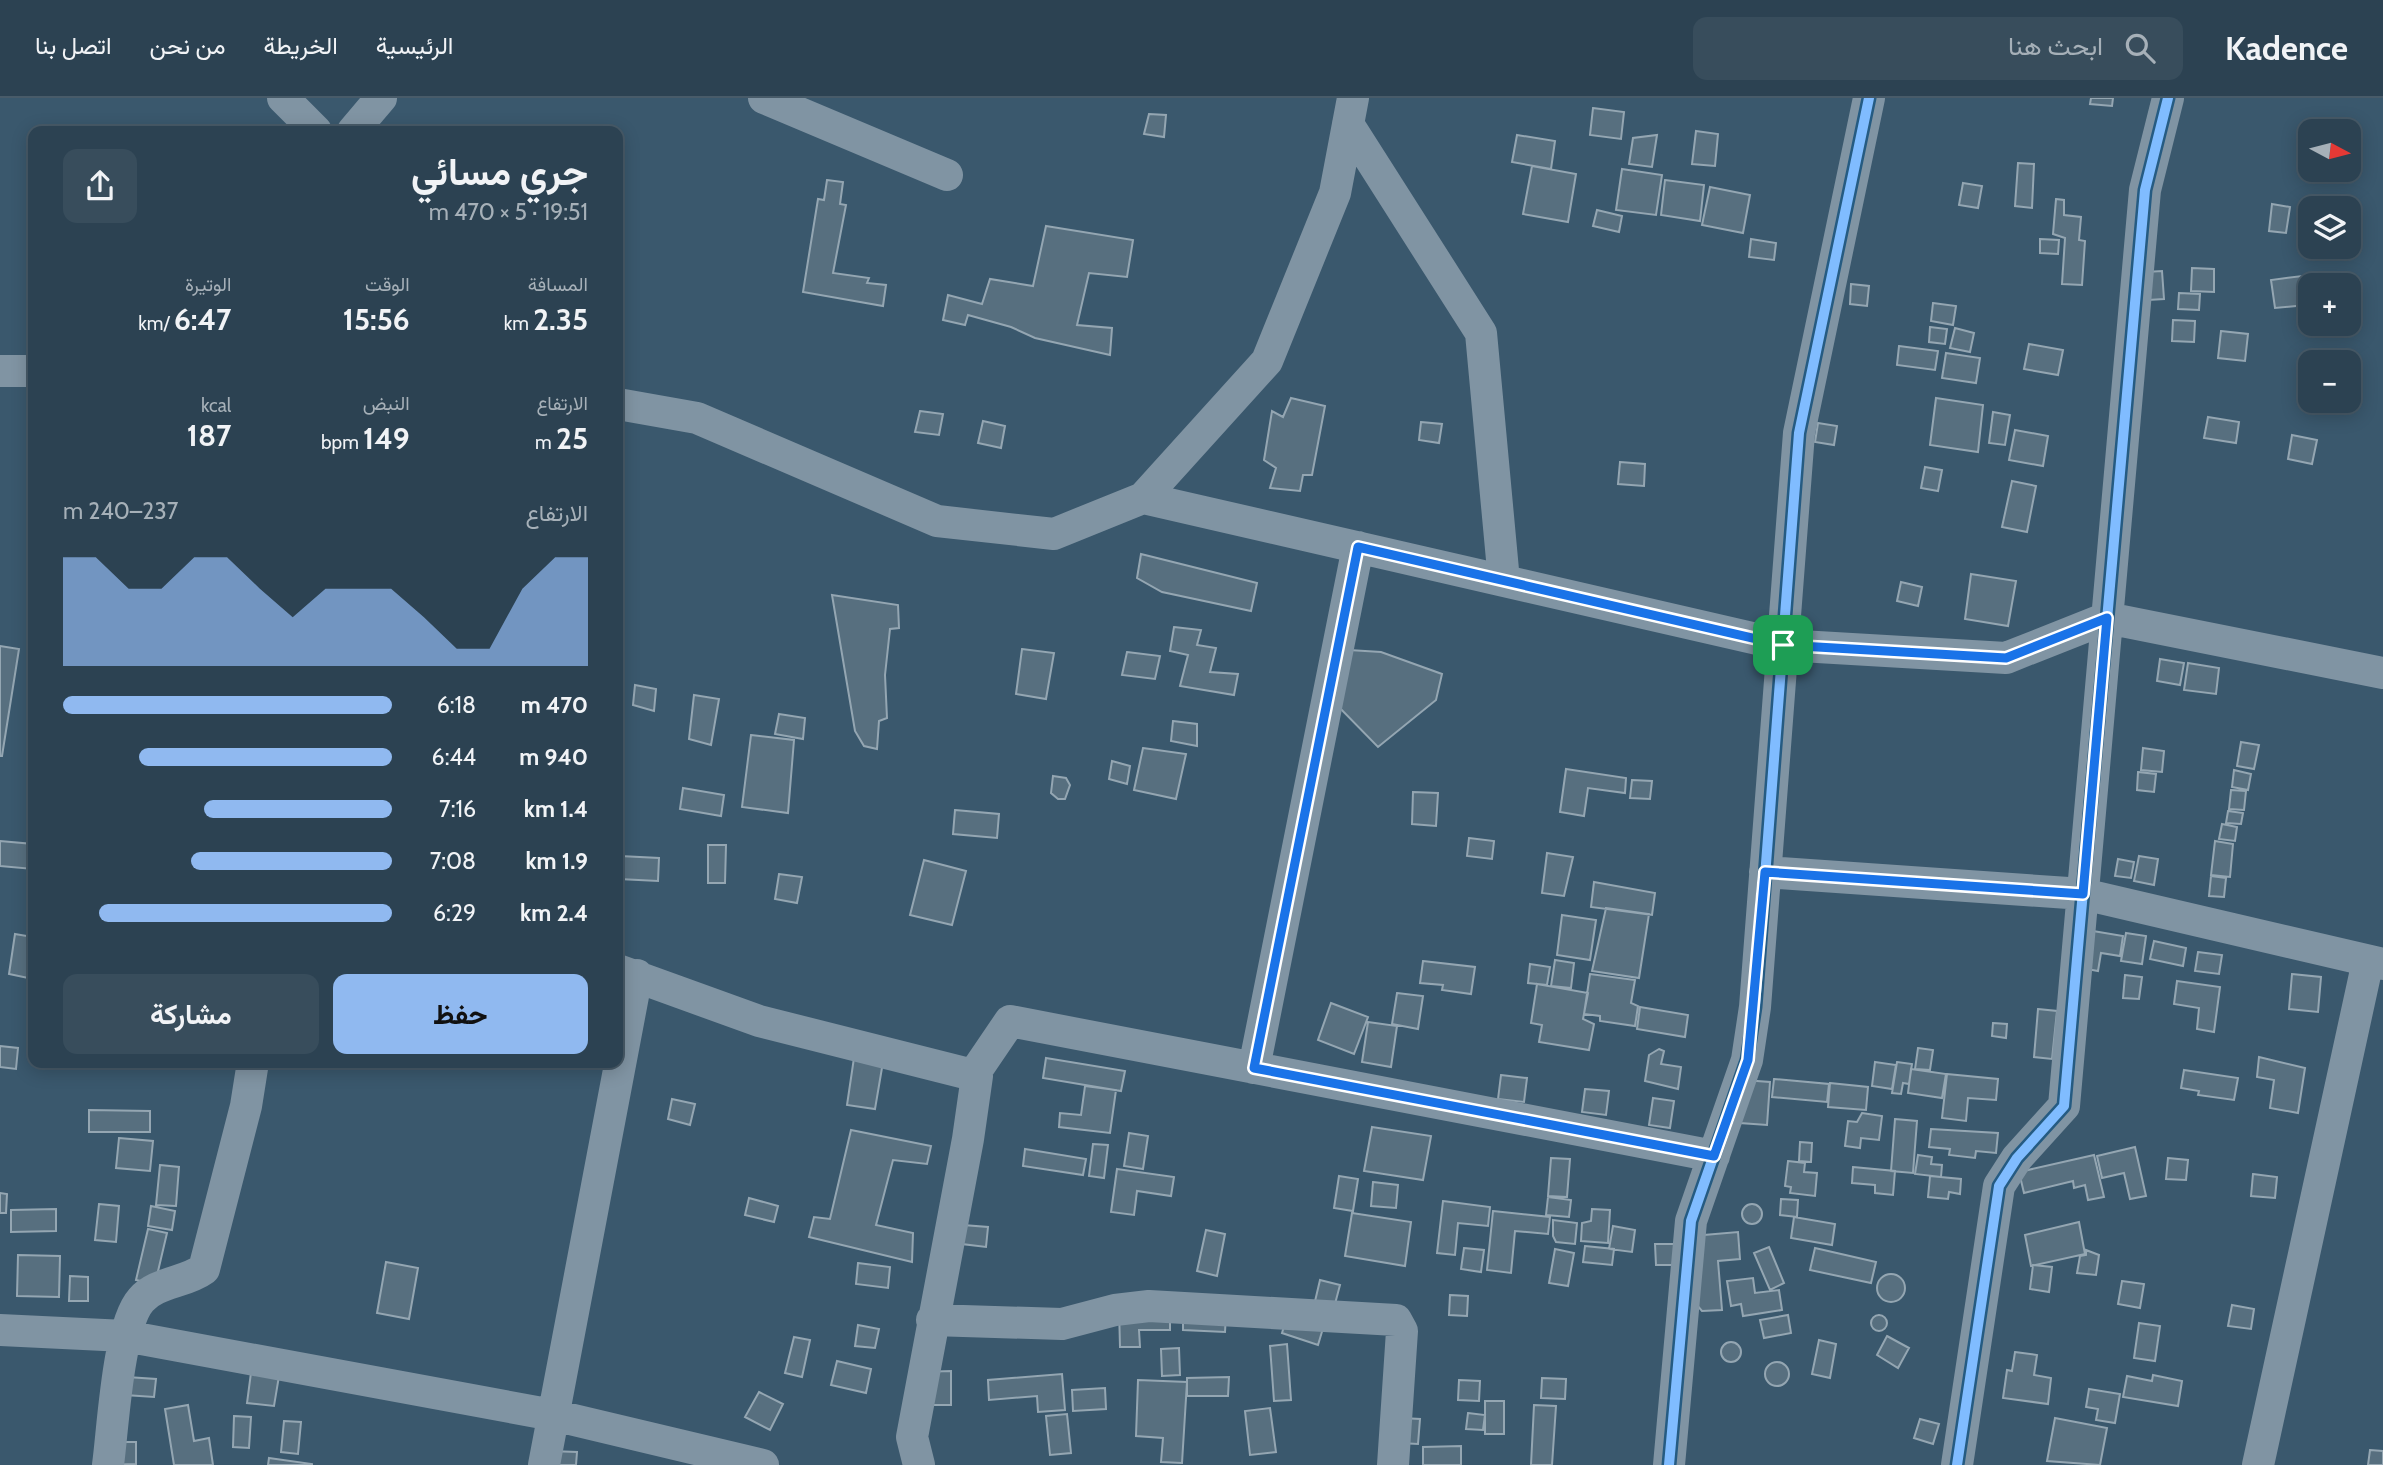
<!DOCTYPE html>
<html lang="ar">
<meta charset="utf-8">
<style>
:root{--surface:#2c4252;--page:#384d5c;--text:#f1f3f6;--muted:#a6b0b8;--line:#485b69;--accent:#90b9f0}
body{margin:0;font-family:Cabin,Vazirmatn,sans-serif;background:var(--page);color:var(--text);direction:rtl;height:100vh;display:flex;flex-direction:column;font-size:26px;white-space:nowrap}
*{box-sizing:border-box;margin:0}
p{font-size:23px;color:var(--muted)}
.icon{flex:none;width:38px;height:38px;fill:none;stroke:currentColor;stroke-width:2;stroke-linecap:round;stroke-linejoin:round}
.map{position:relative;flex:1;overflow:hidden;direction:ltr}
.drawer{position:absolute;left:28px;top:28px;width:595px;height:942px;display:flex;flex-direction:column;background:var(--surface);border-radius:14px;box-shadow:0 4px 18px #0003,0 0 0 2px var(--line);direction:rtl}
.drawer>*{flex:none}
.needle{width:46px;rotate:97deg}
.buttons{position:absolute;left:2298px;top:21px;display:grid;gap:14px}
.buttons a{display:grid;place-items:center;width:63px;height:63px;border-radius:14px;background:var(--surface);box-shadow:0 4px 18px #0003,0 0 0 2px var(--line);font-size:35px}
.pin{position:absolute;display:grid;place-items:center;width:60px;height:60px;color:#fff;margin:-30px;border-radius:14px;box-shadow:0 4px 10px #0006}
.round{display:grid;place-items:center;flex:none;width:74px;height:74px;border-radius:14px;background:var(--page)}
.summary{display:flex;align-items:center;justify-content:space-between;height:119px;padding:0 35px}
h1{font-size:38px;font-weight:700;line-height:52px}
.figures{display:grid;grid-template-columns:repeat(3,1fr);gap:10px;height:119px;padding:7px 35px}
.figures div{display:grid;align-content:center}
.figures b{font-size:30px;font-weight:700}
.figures small{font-size:19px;font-weight:400}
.figures p{font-size:19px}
.chart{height:196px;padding:14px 35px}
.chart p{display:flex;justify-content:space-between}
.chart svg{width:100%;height:126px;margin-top:7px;fill:var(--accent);opacity:.7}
.primary-button{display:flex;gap:14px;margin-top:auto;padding:14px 35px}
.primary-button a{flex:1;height:80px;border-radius:14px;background:var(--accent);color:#111;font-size:28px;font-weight:700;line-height:80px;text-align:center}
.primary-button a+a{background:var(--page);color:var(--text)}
ul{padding:0 35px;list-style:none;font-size:23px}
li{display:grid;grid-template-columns:112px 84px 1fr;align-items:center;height:52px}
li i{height:18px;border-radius:9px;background:var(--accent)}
header{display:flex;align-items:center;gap:42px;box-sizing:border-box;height:98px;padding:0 35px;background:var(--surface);border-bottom:2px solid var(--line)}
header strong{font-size:33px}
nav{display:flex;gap:38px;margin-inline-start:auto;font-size:24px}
.search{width:490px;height:63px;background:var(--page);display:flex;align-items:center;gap:18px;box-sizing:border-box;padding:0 24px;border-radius:14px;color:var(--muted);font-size:26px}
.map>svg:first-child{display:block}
.building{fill:#576f7f;stroke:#94a6b2;stroke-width:2}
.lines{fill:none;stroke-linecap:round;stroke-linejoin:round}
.street{stroke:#8094a3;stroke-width:32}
.cycleway-casing{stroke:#255b82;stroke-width:15}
.cycleway{stroke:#80bcff;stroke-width:10}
.route-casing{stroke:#fff;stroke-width:14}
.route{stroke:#1a73e8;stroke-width:9}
</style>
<header>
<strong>Kadence</strong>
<div class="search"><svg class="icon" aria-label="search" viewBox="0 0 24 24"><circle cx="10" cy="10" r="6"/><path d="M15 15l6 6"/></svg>ابحث هنا</div>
<nav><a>الرئيسية</a><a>الخريطة</a><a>من نحن</a><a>اتصل بنا</a></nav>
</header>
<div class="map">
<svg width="2383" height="1367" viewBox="0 0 2383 1367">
<rect width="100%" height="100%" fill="#3a586d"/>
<path class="building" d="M2091 0H2113L2112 8 2090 6Z
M1593 10 1624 14 1621 41 1590 37Z
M1149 16 1166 17 1164 39 1144 36Z
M1696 33 1718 36 1715 68 1692 66Z
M1517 37 1555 43 1551 71 1512 64Z
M1657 37 1652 69 1629 66 1633 40Z
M2018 65 2034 66 2032 110 2015 108Z
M1532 68 1576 76 1568 124 1523 116Z
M1622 71 1662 77 1656 117 1616 112Z
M827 82 843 84 840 106 846 107 833 175 869 180 867 185 886 187 883 208 803 194 818 101 824 102Z
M1665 82 1704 87 1700 123 1661 117Z
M1963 85 1982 88 1978 110 1959 107Z
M1710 89 1750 97 1743 135 1702 127Z
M2056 101 2064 102V117L2081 119 2079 142 2085 143 2082 187 2062 186 2065 140 2053 136Z
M2272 106 2290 109 2286 135 2269 133Z
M1597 112 1622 118 1619 134 1593 128Z
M1046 128 1133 142 1127 179 1089 175 1077 227 1112 230 1110 257 1035 240 1011 229 968 217 965 227 943 222 948 197 982 206 990 181 1033 188Z
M1751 141 1776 145 1774 162 1749 159Z
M2040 141 2059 142 2058 156 2040 155Z
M2192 170 2214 171V194L2191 193Z
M2162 173 2164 201 2148 202 2146 174Z
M2302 178 2306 207 2275 210 2271 182Z
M1851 186 1869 188 1867 208 1850 206Z
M2179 195 2200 196 2199 212 2178 211Z
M1933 205 1956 208 1953 227 1931 223Z
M2173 222 2195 223 2194 244 2172 243Z
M1930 229 1947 231 1945 246 1929 244Z
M1955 230 1974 235 1970 254 1950 250Z
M2221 233 2248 236 2245 263 2218 260Z
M2029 246 2063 252 2058 277 2024 271Z
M1899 248 1938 253 1935 272 1897 267Z
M1946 255 1980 260 1976 285 1942 280Z
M1291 300 1325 308 1312 377H1303L1300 393 1270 390 1276 370 1264 362 1272 313 1283 319Z
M1936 300 1983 307 1978 354 1930 347Z
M920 313 943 316 939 337 915 334Z
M1993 314 2010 317 2005 347 1989 345Z
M2208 319 2239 324 2236 345 2204 340Z
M983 323 1005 328 1001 350 978 345Z
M1421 324 1442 326 1439 345 1419 342Z
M1818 325 1837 328 1834 347 1815 344Z
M2015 332 2048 338 2043 368 2009 362Z
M2292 337 2317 342 2312 366 2288 361Z
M1620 364 1645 366 1644 388 1618 386Z
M1925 369 1942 372 1938 393 1921 390Z
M2012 383 2036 388 2027 434 2002 429Z
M1141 456 1257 485 1251 513 1162 494 1137 480Z
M1971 476 2016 483 2008 528 1965 521Z
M1901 484 1922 489 1918 508 1897 503Z
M832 497 898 507 899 530 890 531 885 577 887 620 879 623 877 651 864 648 855 633Z
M1174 529 1201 532 1197 547 1216 550 1210 574 1238 576 1234 597 1180 588 1188 557 1170 553Z
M0 548 19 551 2 658H0Z
M1022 551 1054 555 1046 601 1016 596Z
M1349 552 1381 554 1442 576 1436 602 1378 649 1330 600Z
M1127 554 1160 558 1155 581 1122 577Z
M2160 561 2184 565 2180 587 2157 583Z
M2188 565 2219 570 2216 596 2184 592Z
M635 587 656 591 654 613 633 607Z
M694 597 719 601 711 647 689 641Z
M779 616 805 620 803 641 775 636Z
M1173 623 1197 626V648L1171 643Z
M751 637 794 642 788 715 742 709Z
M2241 644 2259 647 2254 671 2237 668Z
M1143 650 1186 656 1176 701 1134 692Z
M2143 650 2164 653 2162 674 2141 672Z
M1112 663 1130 668 1127 686 1109 681Z
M1566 671 1626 680 1625 695 1588 690 1584 718 1560 714Z
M2234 672 2251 676 2248 692 2232 689Z
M2138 674 2156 676 2154 694 2137 692Z
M1053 678 1066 680 1070 687 1065 701H1058L1051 695Z
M1632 682 1652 683 1650 701 1630 700Z
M683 690 724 697 721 718 680 711Z
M2231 692 2246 693 2244 712 2229 711Z
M1413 694 1438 695 1436 728 1412 726Z
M955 712 999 716 997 740 953 736Z
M2228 713 2243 715 2241 726 2226 725Z
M2222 726 2237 729 2235 743 2219 741Z
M1469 740 1494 743 1492 761 1467 758Z
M0 743 33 746V771L0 768Z
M2215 743 2233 746 2230 779 2211 777Z
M708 747H726L725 785H708Z
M1547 755 1573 759 1564 798 1542 795Z
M620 758 659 760 658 783 619 781Z
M2139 758 2158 761 2154 787 2134 783Z
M2118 761 2134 764 2131 780 2115 778Z
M924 762 966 773 952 827 910 817Z
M779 776 802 779 797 805 775 801Z
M2211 778 2226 780 2224 799 2209 798Z
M1594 784 1655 795 1652 817 1591 809Z
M1606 810 1649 816 1639 880 1592 873Z
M1562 817 1596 822 1590 862 1557 857Z
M2093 833 2123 838 2120 858 2101 855 2098 873 2087 871Z
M2126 835 2146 838 2142 866 2121 863Z
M15 836 33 839V881L9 876Z
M2154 843 2186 850 2183 868 2150 861Z
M2198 854 2222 857 2219 876 2195 873Z
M1555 862 1574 865 1571 890 1551 888Z
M1423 863 1475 869 1471 896 1442 892 1443 887 1420 885Z
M1530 866 1550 869 1547 887 1528 885Z
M1590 876 1635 882 1631 905 1638 908 1635 928 1600 923V918L1584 916Z
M2292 876 2321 879 2318 914 2289 911Z
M2125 877 2142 879 2139 901 2123 900Z
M2177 883 2220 889 2214 934 2197 931 2199 910 2174 906Z
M1537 886 1588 895 1583 921 1594 926 1589 952 1539 944 1542 927 1531 925Z
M1397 895 1423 898 1418 931 1392 926Z
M1331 905 1368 919 1354 956 1318 942Z
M1640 909 1688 917 1685 939 1637 931Z
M2038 911 2057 913 2052 961 2034 959Z
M1368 924 1397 928 1391 969 1362 964Z
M1993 925 2007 926 2006 940 1992 938Z
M0 948 18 950 16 971 0 969Z
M1918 950 1933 952 1930 972 1915 971Z
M1659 951 1664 953 1661 966 1681 969 1678 991 1645 983 1649 957Z
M855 953 884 958 875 1011 847 1007Z
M2259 959 2305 970 2298 1015 2270 1010 2274 982 2257 979Z
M1046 960 1125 973 1121 993 1043 980Z
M1875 964 1896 967 1892 991 1872 988Z
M1897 964 1912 966 1909 986 1903 985 1901 996 1892 995Z
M1911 971 1946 976 1942 1000 1908 995Z
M2184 972 2238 980 2234 1002 2198 997 2199 993 2181 990Z
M1947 976 1998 981 1996 1002 1968 1000 1966 1023 1942 1020Z
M1501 977 1527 980 1524 1004 1498 1001Z
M1774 981 1829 986 1827 1004 1772 999Z
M1743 982 1770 984 1767 1027 1740 1025Z
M1830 985 1868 989 1866 1012 1828 1009Z
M1085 988 1116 992 1110 1035 1059 1029 1060 1015 1081 1017Z
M1585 991 1609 993 1606 1017 1582 1014Z
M1653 1000 1674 1003 1670 1030 1649 1027Z
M672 1001 695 1006 690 1027 668 1021Z
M89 1012 150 1013V1034H89Z
M1862 1015 1882 1018 1879 1042 1861 1040 1860 1050 1845 1048 1848 1023 1857 1024Z
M1895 1021 1917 1023 1913 1075 1891 1073Z
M1372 1029 1431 1038 1423 1082 1364 1073Z
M1931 1031 1998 1035 1996 1055 1976 1053 1975 1060 1949 1057 1950 1051 1929 1049Z
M851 1032 931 1048 927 1066 893 1062 876 1127 913 1135 912 1164 809 1139 814 1119 830 1121Z
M1129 1035 1148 1038 1143 1071 1124 1068Z
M119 1040 153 1043 150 1073 116 1070Z
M1800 1044 1812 1045 1811 1064 1799 1063Z
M1093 1046 1108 1047 1104 1080 1089 1078Z
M2135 1049 2146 1098 2130 1101 2124 1075 2102 1080 2097 1058Z
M1025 1051 1086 1061 1083 1077 1023 1068Z
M1918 1057 1932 1059 1931 1066 1942 1067 1941 1079 1915 1076Z
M2094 1057 2104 1099 2088 1102 2085 1087 2074 1090 2073 1083 2024 1095 2019 1074Z
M1551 1060 1570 1061 1567 1099 1548 1098Z
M2168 1060 2188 1062 2186 1082 2166 1081Z
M1788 1063 1805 1065 1804 1074 1817 1075 1815 1098 1790 1095 1791 1089 1785 1088Z
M160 1067 179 1069 176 1108 156 1107Z
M1853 1069 1895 1073 1893 1097 1875 1095V1087L1852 1085Z
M1117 1071 1174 1079 1171 1098 1137 1093 1134 1117 1111 1114Z
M2253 1076 2277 1079 2275 1100 2251 1098Z
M1339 1078 1358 1081 1353 1113 1334 1110Z
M1930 1078 1961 1081 1960 1096 1949 1094 1948 1101 1928 1099Z
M1373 1084 1398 1087 1396 1110 1371 1108Z
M0 1095 7 1096 6 1115H0Z
M1548 1099 1571 1102 1569 1119 1546 1117Z
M749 1100 778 1108 774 1124 745 1117Z
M1781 1101 1798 1102 1797 1119 1780 1117Z
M1443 1103 1490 1109 1488 1128 1458 1125 1455 1157 1437 1155Z
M1742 1116a10 10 0 1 1 20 0a10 10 0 1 1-20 0Z
M99 1106 119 1108 116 1144 95 1142Z
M151 1108 175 1113 172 1132 148 1128Z
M56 1111V1133L11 1134V1112Z
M1592 1111 1610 1112 1608 1145 1581 1143 1582 1125 1591 1123Z
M1493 1113 1550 1119 1548 1136 1515 1133 1511 1175 1487 1172Z
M1352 1115 1411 1124 1405 1168 1345 1158Z
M1794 1119 1835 1126 1832 1147 1791 1140Z
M1553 1122 1577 1125 1575 1146 1556 1144 1553 1138Z
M2079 1124 2085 1156 2031 1168 2025 1137Z
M963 1127 988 1129 986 1149 962 1146Z
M1613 1128 1635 1132 1632 1154 1609 1151Z
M148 1131 167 1135 155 1186 136 1182Z
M1206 1132 1225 1136 1217 1178 1197 1173Z
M1738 1134 1740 1161 1718 1163 1722 1212 1702 1213 1696 1206 1681 1139Z
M1655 1146H1674V1167H1656Z
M1585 1148 1614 1151 1612 1167 1583 1164Z
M1769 1149 1784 1185 1770 1192 1754 1155Z
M1464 1150 1484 1152 1481 1174 1461 1171Z
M1815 1150 1876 1164 1871 1185 1810 1172Z
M1555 1151 1574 1155 1568 1188 1549 1185Z
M2086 1152 2099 1157 2096 1177 2077 1175 2080 1158 2086 1157Z
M18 1157 60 1158 59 1199 17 1198Z
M386 1164 418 1170 409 1221 377 1215Z
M858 1165 890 1169 888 1190 856 1186Z
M2033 1167 2052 1169 2049 1194 2030 1191Z
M1877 1190a14 14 0 1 1 28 0a14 14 0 1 1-28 0Z
M70 1178 88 1179V1203H69Z
M1753 1180 1755 1195 1779 1192 1782 1212 1743 1218 1741 1206 1731 1208 1727 1183Z
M1320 1182 1340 1187 1331 1221 1312 1216Z
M2122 1183 2144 1186 2140 1210 2118 1206Z
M1450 1197 1468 1198 1467 1218 1449 1217Z
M2232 1207 2254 1211 2251 1231 2228 1228Z
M1119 1210H1170V1232H1139L1140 1249H1120Z
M1183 1214 1226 1216 1225 1234 1183 1232Z
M1288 1215 1324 1227 1318 1247 1282 1235Z
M1871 1225a8 8 0 1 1 16 0a8 8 0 1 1-16 0Z
M1788 1217 1791 1235 1764 1240 1760 1222Z
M2139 1225 2160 1228 2155 1263 2134 1260Z
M858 1227 879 1231 875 1250 855 1248Z
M1887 1238 1909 1250 1898 1270 1877 1257Z
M794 1239 810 1242 802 1279 785 1275Z
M1819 1242 1836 1246 1830 1280 1812 1276Z
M1721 1254a10 10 0 1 1 20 0a10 10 0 1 1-20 0Z
M1287 1246 1291 1302 1274 1303 1270 1248Z
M1179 1250 1180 1277 1162 1278 1161 1251Z
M2015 1254 2037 1257 2034 1277 2051 1280 2048 1306 2003 1300 2007 1272 2012 1273Z
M837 1263 871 1271 866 1295 831 1287Z
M1765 1276a12 12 0 1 1 24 0a12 12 0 1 1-24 0Z
M252 1267 280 1272 274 1308 247 1305Z
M951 1273V1307H920V1274Z
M1062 1276 1065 1312 1038 1314 1037 1298 989 1302 988 1282Z
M2153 1277 2182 1283 2178 1308 2123 1299 2127 1278 2152 1283Z
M127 1279 156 1281 154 1299 125 1297Z
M1229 1279 1228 1298H1187V1280Z
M1542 1280 1566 1281 1565 1301 1541 1300Z
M1138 1282 1187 1284 1182 1365 1161 1364 1163 1340 1136 1338Z
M1459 1282 1480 1283 1479 1303 1458 1302Z
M1105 1290 1106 1311 1073 1313 1072 1292Z
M2089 1291 2120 1296 2115 1325 2096 1322 2098 1311 2086 1309Z
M759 1294 783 1306 770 1332 745 1319Z
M1485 1303H1504V1336H1485Z
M188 1307 194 1343 209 1340 213 1367H174L165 1311Z
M1534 1307 1556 1308 1552 1367H1531Z
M1270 1310 1276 1354 1250 1357 1245 1313Z
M1468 1315 1485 1317 1483 1332 1466 1331Z
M1067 1316 1071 1355 1050 1357 1046 1318Z
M234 1318 251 1319 249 1350 233 1349Z
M1402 1320 1420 1321 1418 1346 1400 1345Z
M2055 1320 2107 1330 2100 1367 2047 1363Z
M1920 1321 1939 1326 1933 1346 1914 1340Z
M284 1323 301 1324 298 1356 281 1354Z
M104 1344H136V1366L103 1367Z
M1461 1348V1367H1423V1349Z
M2370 1352 2383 1353V1367H2368Z
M550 1353 577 1354 576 1367H549Z
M269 1360 312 1366V1367H268Z"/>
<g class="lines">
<path class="street" d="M283 0 316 33
M764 0 947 77
M1348 26 1481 235 1504 483
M353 33 381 0
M0 273H33
M618 306 697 320 937 423 1054 436 1143 400 1267 263 1335 95 1353 0
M1143 400 1783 547 2006 560 2107 520 2383 575
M1765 774 2083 796 2383 866
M618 872 759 923 977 978 968 1041 912 1339 919 1367
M1254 970 1358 449
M974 976 1010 923 1714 1058
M932 1222 1062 1226 1115 1212 1149 1208 1396 1222 1402 1233 1393 1367
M0 1232 125 1238 553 1317 763 1367
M108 1367C113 1330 118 1228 141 1202 156 1184 185 1185 204 1171L246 1008 253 964
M544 1367 637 877
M1669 1367 1691 1123 1747 962 1755 909 1799 335 1869 0
M1957 1367 1999 1088 2017 1060 2064 1008 2145 92 2168 0
M2258 1367 2368 863"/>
<g class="cycleway-casing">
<path id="cycleway" d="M1669 1367 1691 1123 1747 962 1755 909 1799 335 1869 0
M1957 1367 1999 1088 2017 1060 2064 1008 2145 92 2168 0"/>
</g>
<use href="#cycleway" class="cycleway"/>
</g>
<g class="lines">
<g class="route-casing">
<path id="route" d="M1358 449 1783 547 2006 560 2107 520 2083 796 1765 774 1748 962 1714 1058 1254 970Z"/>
</g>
<use href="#route" class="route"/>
</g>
</svg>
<div class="buttons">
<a><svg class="needle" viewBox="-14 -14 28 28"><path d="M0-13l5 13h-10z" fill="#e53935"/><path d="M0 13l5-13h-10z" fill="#a6b0b8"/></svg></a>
<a><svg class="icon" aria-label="layers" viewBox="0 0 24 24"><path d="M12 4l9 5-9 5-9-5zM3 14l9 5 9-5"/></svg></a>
<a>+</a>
<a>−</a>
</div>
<div class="pin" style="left:1783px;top:547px;background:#1e9e55"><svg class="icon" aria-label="arrive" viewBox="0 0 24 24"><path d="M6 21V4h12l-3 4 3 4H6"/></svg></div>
<section class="drawer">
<div class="summary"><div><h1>جري مسائي</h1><p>19:51 · 5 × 470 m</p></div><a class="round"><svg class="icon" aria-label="share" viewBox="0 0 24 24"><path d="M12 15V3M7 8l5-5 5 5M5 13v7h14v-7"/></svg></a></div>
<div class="figures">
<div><p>المسافة</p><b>2.35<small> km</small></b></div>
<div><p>الوقت</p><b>15:56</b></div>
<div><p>الوتيرة</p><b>6:47<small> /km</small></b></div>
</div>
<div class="figures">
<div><p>الارتفاع</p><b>25<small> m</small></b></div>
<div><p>النبض</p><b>149<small> bpm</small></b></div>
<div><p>kcal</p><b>187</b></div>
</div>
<div class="chart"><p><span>الارتفاع</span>237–240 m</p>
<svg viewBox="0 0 160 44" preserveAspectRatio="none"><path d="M0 44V6L10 6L20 17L30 17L40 6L50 6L60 17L70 27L80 17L90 17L100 17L110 27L120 38L130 38L140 17L150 6L160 6V44z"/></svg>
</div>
<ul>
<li><b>470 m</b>6:18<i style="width:100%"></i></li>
<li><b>940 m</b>6:44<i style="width:77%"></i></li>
<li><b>1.4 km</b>7:16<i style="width:57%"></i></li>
<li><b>1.9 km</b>7:08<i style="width:61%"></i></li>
<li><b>2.4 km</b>6:29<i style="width:89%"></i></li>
</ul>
<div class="primary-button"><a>حفظ</a><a>مشاركة</a></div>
</section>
</div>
